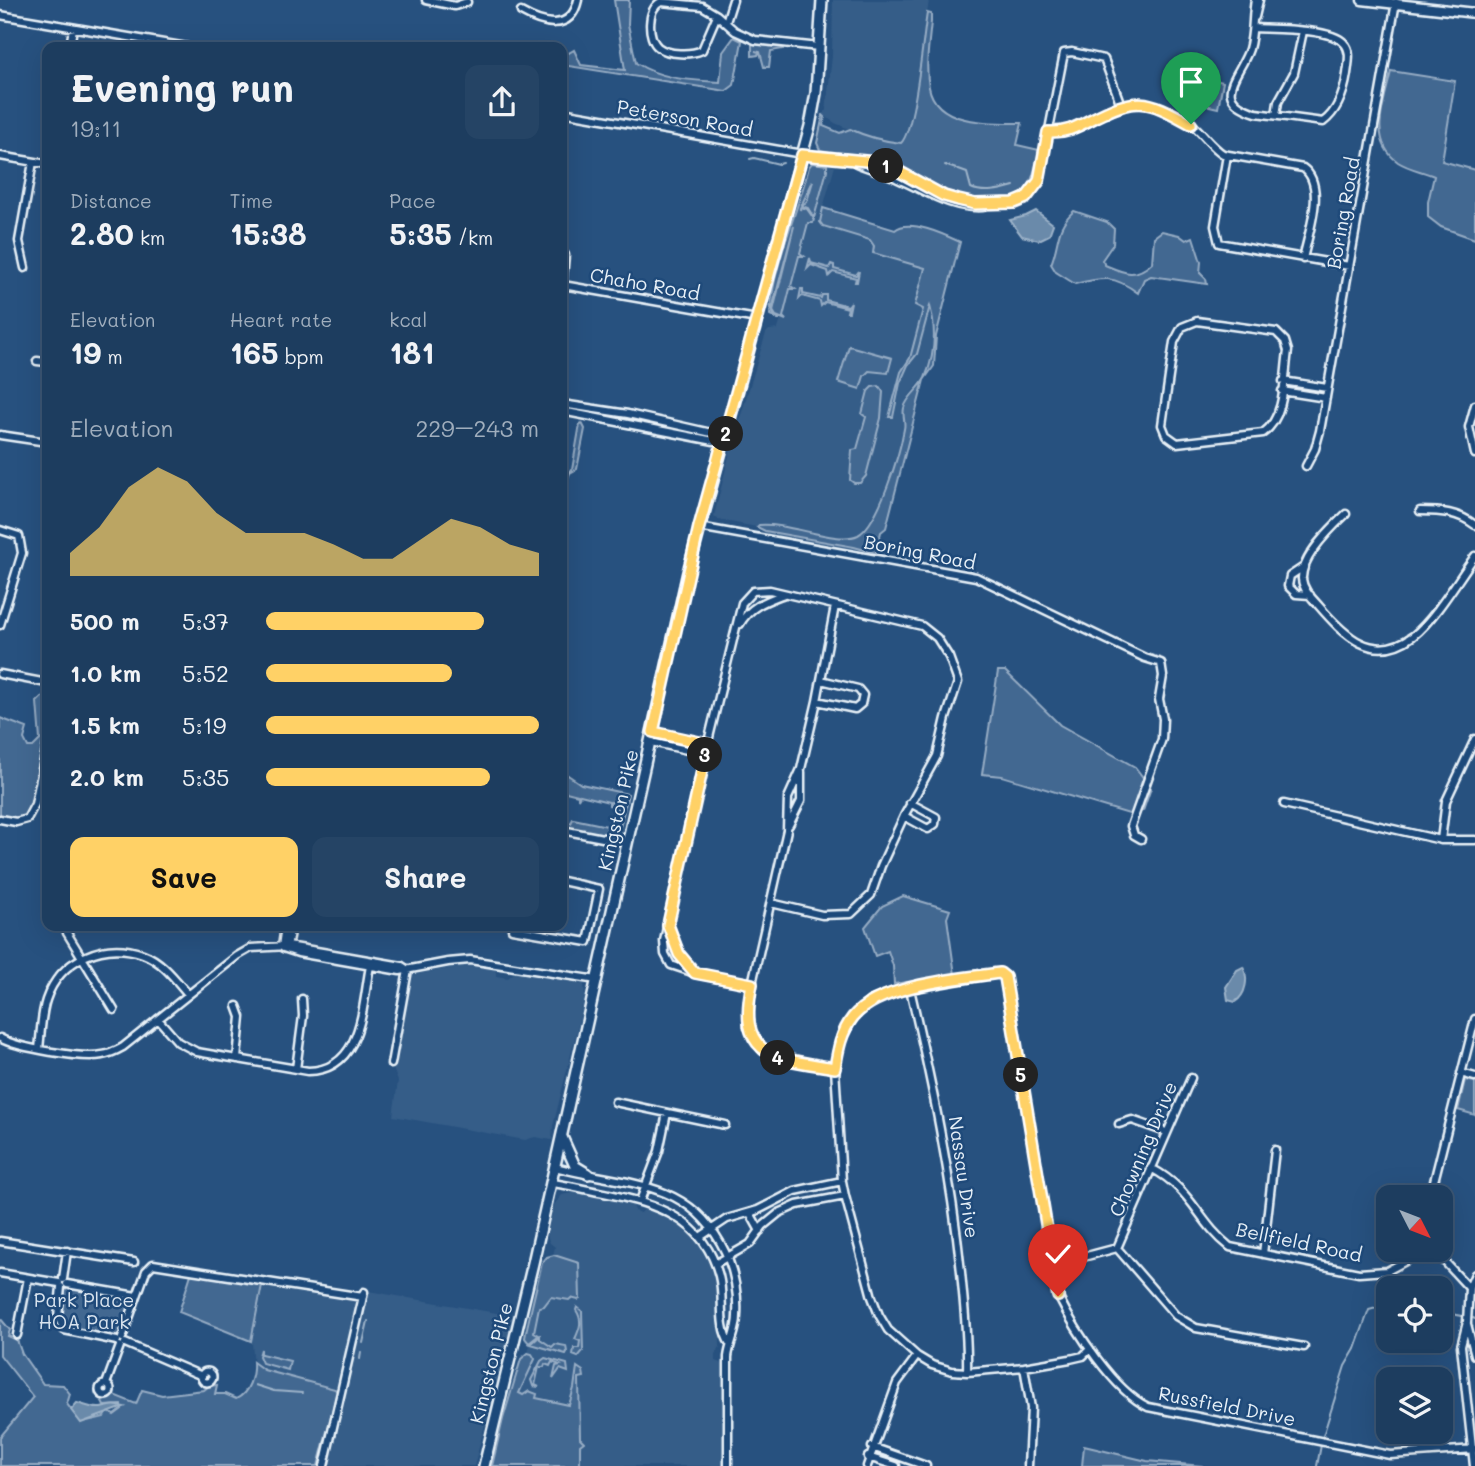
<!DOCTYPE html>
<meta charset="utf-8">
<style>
:root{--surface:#1d3d5f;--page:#254465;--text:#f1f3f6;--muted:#a0aebd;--line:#3b5674;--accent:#ffd166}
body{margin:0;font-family:Mali,sans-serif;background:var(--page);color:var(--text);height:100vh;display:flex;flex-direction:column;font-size:26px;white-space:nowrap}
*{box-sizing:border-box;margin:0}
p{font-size:23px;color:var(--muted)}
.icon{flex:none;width:38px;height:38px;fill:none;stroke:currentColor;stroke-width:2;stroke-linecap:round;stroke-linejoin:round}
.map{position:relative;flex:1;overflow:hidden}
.sheet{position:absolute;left:42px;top:42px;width:525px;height:889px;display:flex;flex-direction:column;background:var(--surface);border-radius:14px;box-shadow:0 7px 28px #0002,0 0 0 2px var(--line)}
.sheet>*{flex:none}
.needle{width:46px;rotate:132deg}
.tools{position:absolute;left:1376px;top:1185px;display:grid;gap:14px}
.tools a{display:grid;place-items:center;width:77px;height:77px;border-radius:14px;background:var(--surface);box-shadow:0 7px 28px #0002,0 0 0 2px var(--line);font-size:35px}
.pin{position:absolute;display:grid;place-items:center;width:60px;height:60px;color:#fff;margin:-72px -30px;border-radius:50% 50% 50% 0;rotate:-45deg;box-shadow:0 0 7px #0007}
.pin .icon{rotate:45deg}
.km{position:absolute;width:35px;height:35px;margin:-18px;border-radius:50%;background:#222;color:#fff;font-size:19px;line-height:35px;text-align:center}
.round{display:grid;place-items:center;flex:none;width:74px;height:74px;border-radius:14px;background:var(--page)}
.head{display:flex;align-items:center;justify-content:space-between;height:119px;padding:0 28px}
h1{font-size:38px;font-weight:700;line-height:52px}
.metrics{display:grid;grid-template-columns:repeat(3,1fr);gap:10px;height:119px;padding:7px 28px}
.metrics div{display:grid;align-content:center}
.metrics b{font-size:30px;font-weight:700}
.metrics small{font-size:19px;font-weight:400}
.metrics p{font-size:19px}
.chart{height:196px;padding:14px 28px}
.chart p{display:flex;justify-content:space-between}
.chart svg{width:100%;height:126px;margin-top:7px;fill:var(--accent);opacity:.7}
.button{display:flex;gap:14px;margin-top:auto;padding:14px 28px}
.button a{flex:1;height:80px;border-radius:14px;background:var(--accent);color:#111;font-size:28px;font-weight:700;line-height:80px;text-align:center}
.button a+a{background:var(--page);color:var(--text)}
ul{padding:0 28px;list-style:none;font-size:23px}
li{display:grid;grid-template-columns:112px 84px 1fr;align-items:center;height:52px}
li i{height:18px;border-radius:9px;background:var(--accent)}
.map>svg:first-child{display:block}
.built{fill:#355d88}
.green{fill:#436891;stroke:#96acc4;stroke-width:2}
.water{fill:#6b8aaa;stroke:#9db3c9;stroke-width:2}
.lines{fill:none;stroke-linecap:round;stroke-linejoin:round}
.stream{stroke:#9db3c9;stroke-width:2}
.street-casing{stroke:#e8f1f8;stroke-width:11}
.secondary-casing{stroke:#e8f1f8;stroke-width:13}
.primary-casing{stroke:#e8f1f8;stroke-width:14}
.street{stroke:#1f4a7a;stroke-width:6}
.secondary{stroke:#1f4a7a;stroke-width:8}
.primary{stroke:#1f4a7a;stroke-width:9}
.route-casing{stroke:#fff;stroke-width:14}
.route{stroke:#ffd166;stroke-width:9}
.labels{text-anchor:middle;stroke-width:5;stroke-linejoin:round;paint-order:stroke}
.street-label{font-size:19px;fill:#e8f1f8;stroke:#1f4a7a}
.park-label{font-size:19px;fill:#d8e3ee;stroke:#1f4a7a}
</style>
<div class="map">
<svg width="1475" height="1466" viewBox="0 0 1475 1466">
<rect width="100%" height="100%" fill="#27517f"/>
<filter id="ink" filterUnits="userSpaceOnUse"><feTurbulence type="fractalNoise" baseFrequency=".0143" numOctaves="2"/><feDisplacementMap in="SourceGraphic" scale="14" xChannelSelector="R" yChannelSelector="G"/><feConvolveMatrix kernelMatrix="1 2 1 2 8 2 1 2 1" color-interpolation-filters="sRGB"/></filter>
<g filter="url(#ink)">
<path class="built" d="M833 0H929L914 110 905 139 901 143 865 136 835 123 823 115 826 110 832 56Z
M818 163 835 166 823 208 896 230 929 259 930 304 937 340 934 366 907 398 903 413 905 427 889 485 876 513 860 534 846 538 829 537 800 529 759 525 757 527 719 520 714 516 731 448 766 333 769 330 778 329 781 319 774 316 773 310 799 213 821 167Z
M468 965 492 968 496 970V976L508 978 517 971 584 984 585 998 553 1126 552 1140 535 1137 525 1140 393 1116 398 1081 393 1069 398 1058 411 975Z
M579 1191 632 1202 635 1211 641 1213 646 1207 669 1215 694 1235 709 1259 714 1268 719 1292 720 1347 715 1354V1361L723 1364 725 1377 724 1466H580V1445L503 1419 520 1359 523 1354 528 1353 530 1344 525 1341 524 1336 541 1263 546 1257 553 1255 555 1247 550 1243 547 1235 554 1205 562 1195Z
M258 1284 353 1299 356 1307 363 1309 368 1291 514 1316 474 1466H318L329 1422 246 1391 254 1367 252 1342 245 1339Z"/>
<path class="green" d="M614 0H629L628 24 636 63C663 80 690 80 720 82L723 52 734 37 742 41 734 85 726 91 562 65V57L574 50 581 65 625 70Z
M927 13 931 14V22C929 42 925 67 929 87 936 126 993 123 1022 123L1017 145 1039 150C1034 174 1032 199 1002 199V201H973L951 196 877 161 820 150 817 143 823 115 825 117 823 126 840 133 850 129C867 137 883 141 901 143 915 130 923 37 927 13Z
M752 44 783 48V49L771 51 769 67H764L760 52 755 51 759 52 758 55 752 56Z
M1391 71 1455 81 1442 161 1475 170V239L1441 227 1428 217V202L1434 176C1422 171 1409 169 1398 162 1367 140 1385 101 1391 71Z
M1210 79 1223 82 1218 108 1205 105Z
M812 163 827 165V170L814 218 808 208 802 206 807 201 813 181 800 208V210L801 207 807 209 814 219 813 223H808L800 253 804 256H799L791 286 795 289H790L783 317 786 320 776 316 773 311 794 226 772 309 774 317 780 320 770 315C772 268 797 214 809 167Z
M823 208 895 230C909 218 945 235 960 242L936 336 934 366 924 380 886 528 881 532 876 553 854 547 765 531 757 527 759 525C788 522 837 545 858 535 879 524 900 452 904 429 906 422 902 416 904 408 908 395 919 390 925 378 935 355 936 329 930 306L917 354 908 365 900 383 893 417H889L901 372 910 358 923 309 915 305 925 268 873 253 874 246 870 240 823 226 820 222Z
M1074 211 1107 222 1114 229 1113 244 1102 260 1105 265C1124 273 1135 279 1152 263L1154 237 1162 231 1179 235 1186 240 1193 237 1201 262 1200 273 1206 279 1207 284 1151 276 1144 279 1138 293C1114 275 1103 277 1075 284L1056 272 1051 264C1060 243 1055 227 1074 211Z
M810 258 811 263 829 268 831 264 834 265V269L856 275 859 271 857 282H855L856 278 833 272 829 276 828 271 811 265 807 269Z
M801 289H803V294L821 298 822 295H826V300L848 306 851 302 849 312H847L848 308 825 302 821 306 820 301 802 296 799 299Z
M849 346 892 358 888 373 869 371 864 376 860 389 838 382Z
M879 386 883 392 881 418 866 476 860 483H854L850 480 852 450 857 449 866 417 862 414 868 391 872 387Z
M582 423 585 429 577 469 570 473 562 493V475L572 470 580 424Z
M998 671H1005L1060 725 1135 767 1151 788 1143 811 1129 814 1002 776 982 774Z
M44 695 47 699C47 712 49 726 47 738 45 755 38 803 27 814 20 822 8 818 0 817V718L27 728 24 739 28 747H33L40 740 37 702Z
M562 771 581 784 628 794 618 836 562 827V821L571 823 573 819 607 826 612 822H617L619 810 614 808 615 803 611 802 609 806V802L580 795 578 799V795L562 791Z
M903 896 950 910 947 918 955 975 894 984 893 966 888 951 875 956 865 927 882 906Z
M1465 1080 1475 1082V1115L1458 1110Z
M554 1255 579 1263 580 1299 578 1300 571 1298 569 1300 551 1297 544 1306 539 1307 534 1332 539 1335 529 1343 525 1338 526 1332 542 1263 547 1257Z
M191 1274 262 1285 251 1341 179 1312Z
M67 1287 130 1298 131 1303 120 1335 116 1337C98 1335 59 1337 61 1309 62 1301 63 1293 67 1287Z
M577 1307 582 1311 583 1351 578 1357 573 1355 574 1348H579L580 1341 575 1339C580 1328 583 1321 576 1310Z
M0 1318 10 1330 8 1336 17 1340 22 1354 43 1384 63 1385 70 1394 67 1404C82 1424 81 1423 104 1417L107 1411 114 1415 122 1409 121 1405 104 1406 102 1402 114 1395 136 1404 142 1390 162 1395 204 1390 209 1386 217 1385 215 1394H225L236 1399C249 1393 254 1376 253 1362L264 1370 335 1389 337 1392 318 1466H0V1437L33 1397 0 1355Z
M540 1336V1339L552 1347 555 1344 566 1346 567 1352 566 1354 531 1344Z
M261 1349V1354L290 1361 288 1370 262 1363 259 1356Z
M528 1353 532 1354 535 1359 519 1393 523 1395 529 1391 537 1394 536 1398 569 1405 574 1388 577 1367 583 1371 584 1377 579 1378 580 1438 584 1442 580 1445V1466H492L503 1419 521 1359Z
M545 1358 567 1364 568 1372 560 1369 553 1379 556 1366 560 1365 552 1362 550 1366 545 1364 544 1367H539L535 1385 539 1387 533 1386 531 1380 541 1361Z
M1084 1446 1147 1461 1203 1466H1082Z"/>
<path class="water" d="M1036 211 1053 224 1049 235 1039 240 1022 236 1010 220 1026 216Z
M1243 967C1249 978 1246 995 1235 1002L1228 1000 1226 987 1237 970Z
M77 1403C84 1405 93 1409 101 1408 112 1406 112 1404 124 1407L81 1423 71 1410Z"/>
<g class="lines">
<path class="stream" d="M750 159 754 158 779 164 783 163
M945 165 967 173 971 188C984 194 1000 190 1014 186
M1440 1312 1462 1316
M1473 1318 1475 1319
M363 1343 368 1321
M360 1359 361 1352
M255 1385 274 1391 302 1393
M1323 1436 1345 1366 1355 1349 1369 1310 1380 1307H1388
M1317 1466 1321 1445"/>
<g class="street-casing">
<path id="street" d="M426 0 455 6 467 2
M661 2 702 6 717 15 702 50C691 55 668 55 658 47 647 38 647 8 661 2Z
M521 12C542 24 571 33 578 0
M0 15 187 47
M717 15 735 31 755 40 819 47
M1255 17 1259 0
M726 22 733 0
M1254 28C1273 29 1331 28 1344 43 1352 51 1348 64 1347 74 1344 93 1338 111 1323 122L1256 113C1209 98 1240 76 1249 49 1254 32 1252 16 1255 0
M70 47 73 28
M562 112 802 154 876 162 898 171 944 196 958 200 975 204 1014 203
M1276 115 1278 102 1294 73 1303 31
M1048 132C1095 136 1113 85 1167 111 1176 115 1188 120 1195 127 1205 136 1211 146 1223 154L1303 168C1327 185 1308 234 1303 259
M1227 155 1215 226 1219 243 1349 266
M0 156 47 164
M856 163C870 169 885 172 898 179 926 191 951 209 983 207
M1011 204 1026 198 1039 181 1064 53 1072 52 1104 59 1121 105
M562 252 565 255 562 290
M25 268 19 241 33 162
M563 285 757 319
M1197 321 1276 332 1285 341 1288 351C1284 377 1286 417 1263 433L1177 443 1166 435 1162 425 1174 342 1182 327Z
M37 361 47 362
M1283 381 1327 388
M1282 391 1326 398
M562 404 628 414 716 434 724 439
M1475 405 1469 427 1475 454
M562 411 714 441 724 439
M0 435 47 442
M1306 466 1315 449 1320 431 1396 2
M1420 511C1441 511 1458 512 1475 525
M1346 514C1331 528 1301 557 1302 579 1303 590 1312 598 1319 606 1344 635 1373 665 1413 636 1434 620 1459 578 1475 556
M699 527 976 577 1145 658 1161 663 1163 676 1159 699 1163 719 1162 739 1131 826 1134 835 1141 839
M0 530 19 536 22 553 0 625
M1305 566 1290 576 1288 586 1296 594 1310 595
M740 624C750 606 766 601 784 594
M0 674 47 683
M817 701 855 709 861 704 863 695 858 689 821 680
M653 732 708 744
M651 742 705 754
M1284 804 1441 840H1475
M904 816 928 829 935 824 936 817 910 803
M0 819 16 822 27 819 35 804 47 745
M789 825 801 801V772
M562 830 628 843
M1441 840 1446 801 1475 739
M512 926V929L588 942 599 889 562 881
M669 926 679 954 693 971
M67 933 114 1010
M282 947 285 926
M283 948 298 953 400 971 448 962 470 960 597 980
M287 948 291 926
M752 984 695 973 671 965 665 954 664 941 705 754 742 603 753 591 770 590 922 626 937 638 949 657 958 682 946 718 937 756 904 816 881 866 871 895 851 914 822 915 771 903
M910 989C932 1083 951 1175 961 1272 964 1305 968 1339 967 1372
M237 1006 241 1017 237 1059
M158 1019 178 1042 197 1052 308 1071C363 1070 362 1006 370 966
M0 1038C17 1048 83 1059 102 1055 109 1054 116 1051 123 1047L237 956 251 948 288 946 402 966 408 970
M39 1049C41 1033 41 1015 46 1000 60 959 104 940 143 954 162 961 175 979 188 994
M391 1064 408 970
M835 1068 781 1059 763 1051 748 1027 752 984 787 830 788 798 801 769 817 701 835 606
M296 1069 303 1016 302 999
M1461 1073 1475 1077
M615 1102 725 1125
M1119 1124 1132 1120 1166 1132
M555 1167C591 1177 630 1179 665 1193 714 1213 740 1265 737 1316 737 1331 730 1342 728 1357V1466
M1151 1168C1193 1190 1197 1221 1230 1247L1359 1273 1387 1271 1426 1250
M551 1183C569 1185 587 1190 604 1193 656 1204 704 1218 719 1276 725 1299 717 1324 730 1344
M1430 1197 1475 1019
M640 1201 659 1151 667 1113
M750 1213 760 1231
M700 1237 727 1219 758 1210 795 1191 842 1181
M0 1241 134 1262
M1117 1248 1176 1316 1196 1328 1304 1347
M1434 1250 1469 1288
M1263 1254 1275 1150
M715 1264 750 1244 763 1226 779 1213 797 1205 845 1196
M1053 1265 1117 1248 1191 1078
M0 1273 59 1283
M63 1279 67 1251
M67 1284 136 1296
M61 1287 58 1317 64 1330 117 1341
M1467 1324 1475 1355
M17 1335 28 1278
M122 1338 146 1271 153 1264 363 1297
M125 1343 202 1376
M1090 1349 1083 1356 1070 1359 1024 1367 967 1372 952 1371 932 1365 917 1356 888 1330 879 1315 872 1297 845 1196 842 1181 835 1068 840 1041 853 1018 870 1001 898 991 1000 973 1005 977 1058 1296C1075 1330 1114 1391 1148 1407L1390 1455 1475 1449
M1024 1367 1031 1408 1028 1466
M201.5 1377a5.5 5.5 0 1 1 11 0a5.5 5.5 0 1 1-11 0Z
M106 1384 120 1346
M99.5 1390a5.5 5.5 0 1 1 11 0a5.5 5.5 0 1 1-11 0Z
M872 1447 926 1466
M868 1457 896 1466
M324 1466 364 1292
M867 1466 897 1383 917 1356
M1474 1466 1461 1346 1467 1322 1469 1288 1475 1274"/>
</g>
<g class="secondary-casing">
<path id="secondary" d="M1362 0 1475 13"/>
</g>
<g class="primary-casing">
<path id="primary" d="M562 1137 575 1166 588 1174
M484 1466 533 1263 688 572 810 126 816 93 822 0"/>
</g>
<use href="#street" class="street"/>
<use href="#secondary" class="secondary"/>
<use href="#primary" class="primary"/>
</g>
</g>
<g class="lines" filter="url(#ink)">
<g class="route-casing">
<path id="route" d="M1058 1296 1005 977 1000 973C961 978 879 985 853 1017 841 1032 838 1050 835 1068 776 1058 736 1059 752 984L695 973 679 954 668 925 708 744 653 732 699 527 802 155 876 162 898 171 944 196 958 200 975 204 1014 203 1026 198 1039 181 1048 132C1065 133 1075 128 1090 120 1137 96 1145 98 1191 124"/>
</g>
<use href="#route" class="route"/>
</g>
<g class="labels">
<g class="street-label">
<text transform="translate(685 118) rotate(10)" y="7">Peterson Road</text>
<text transform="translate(1343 213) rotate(-80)" y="7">Boring Road</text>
<text transform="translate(645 284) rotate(10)" y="7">Chaho Road</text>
<text transform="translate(920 552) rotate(11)" y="7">Boring Road</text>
<text transform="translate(618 810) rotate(-77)" y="7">Kingston Pike</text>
<text transform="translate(1143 1149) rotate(-67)" y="7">Chowning Drive</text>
<text transform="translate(964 1177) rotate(82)" y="7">Nassau Drive</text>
<text transform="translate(1299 1242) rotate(12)" y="7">Bellfield Road</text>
<text transform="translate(491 1363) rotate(-76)" y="7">Kingston Pike</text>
<text transform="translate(1227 1406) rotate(11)" y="7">Russfield Drive</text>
</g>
<g class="park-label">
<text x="84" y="1307">Park Place<tspan x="84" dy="22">HOA Park</tspan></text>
</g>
</g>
</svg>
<div class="tools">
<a><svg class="needle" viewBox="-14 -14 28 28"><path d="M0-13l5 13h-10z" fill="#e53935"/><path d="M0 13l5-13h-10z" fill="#a0aebd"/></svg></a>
<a><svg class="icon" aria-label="locate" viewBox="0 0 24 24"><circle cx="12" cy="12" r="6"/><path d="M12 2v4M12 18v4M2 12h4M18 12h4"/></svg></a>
<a><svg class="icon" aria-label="layers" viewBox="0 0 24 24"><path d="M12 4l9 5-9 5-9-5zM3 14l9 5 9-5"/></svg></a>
</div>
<div class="pin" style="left:1191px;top:124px;background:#1e9e55"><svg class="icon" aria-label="arrive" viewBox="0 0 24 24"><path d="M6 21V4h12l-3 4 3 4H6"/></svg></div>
<div class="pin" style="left:1058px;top:1296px;background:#d93025"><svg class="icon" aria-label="check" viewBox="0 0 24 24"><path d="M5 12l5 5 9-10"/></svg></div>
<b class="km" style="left:886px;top:166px">1</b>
<b class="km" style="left:726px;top:434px">2</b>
<b class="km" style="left:705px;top:755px">3</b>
<b class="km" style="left:778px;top:1058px">4</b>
<b class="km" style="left:1021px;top:1075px">5</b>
<section class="sheet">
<div class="head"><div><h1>Evening run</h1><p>19:11</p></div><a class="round"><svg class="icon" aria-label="share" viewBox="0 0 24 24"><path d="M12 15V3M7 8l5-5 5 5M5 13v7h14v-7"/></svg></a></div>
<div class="metrics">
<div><p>Distance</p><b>2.80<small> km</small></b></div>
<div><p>Time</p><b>15:38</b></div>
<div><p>Pace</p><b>5:35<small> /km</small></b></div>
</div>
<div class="metrics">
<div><p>Elevation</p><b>19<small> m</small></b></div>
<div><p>Heart rate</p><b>165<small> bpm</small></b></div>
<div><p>kcal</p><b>181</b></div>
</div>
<div class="chart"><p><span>Elevation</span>229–243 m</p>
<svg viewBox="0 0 160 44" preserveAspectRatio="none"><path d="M0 44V36L10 27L20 13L30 6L40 11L50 22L60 29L70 29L80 29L90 33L100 38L110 38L120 31L130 24L140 27L150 33L160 36V44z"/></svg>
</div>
<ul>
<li><b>500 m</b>5:37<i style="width:80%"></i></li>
<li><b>1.0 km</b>5:52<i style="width:68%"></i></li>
<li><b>1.5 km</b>5:19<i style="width:100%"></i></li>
<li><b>2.0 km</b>5:35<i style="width:82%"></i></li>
</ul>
<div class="button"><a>Save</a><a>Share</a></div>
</section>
</div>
